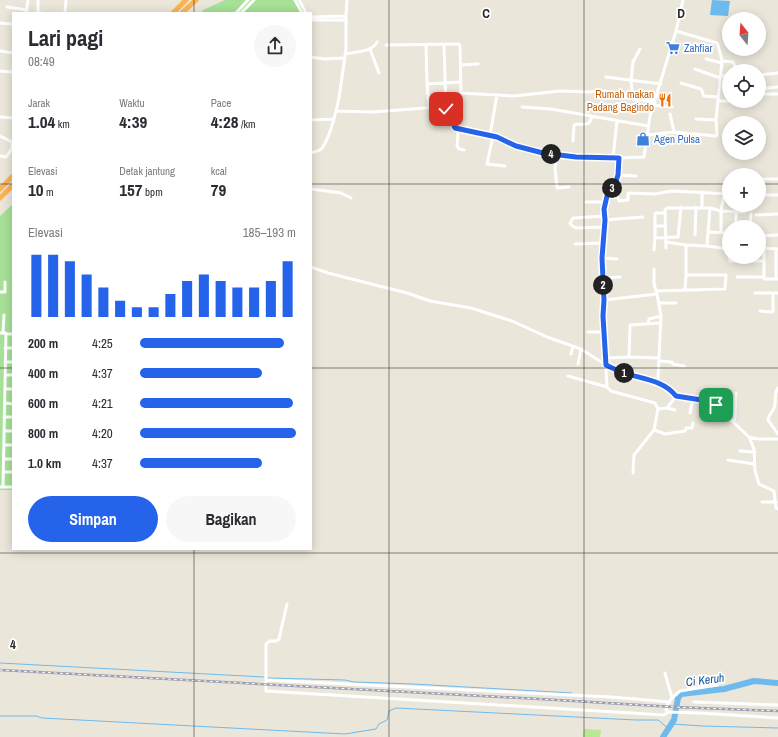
<!DOCTYPE html>
<html lang="id">
<meta charset="utf-8">
<style>
:root{--surface:#fff;--page:#f7f7f7;--text:#2b2b33;--muted:#7c7c81;--accent:#2563eb}
body{margin:0;font-family:"Archivo Narrow",sans-serif;background:var(--page);color:var(--text);height:100vh;display:flex;flex-direction:column;font-size:15px;white-space:nowrap}
*{box-sizing:border-box;margin:0}
p{font-size:13px;color:var(--muted)}
.icon{flex:none;width:22px;height:22px;fill:none;stroke:currentColor;stroke-width:2;stroke-linecap:round;stroke-linejoin:round}
.map{position:relative;flex:1;overflow:hidden}
.drawer{position:absolute;left:12px;top:12px;width:300px;height:538px;display:flex;flex-direction:column;background:var(--surface);border-radius:0px;box-shadow:0 2px 10px #0003}
.drawer>*{flex:none}
.needle{width:26px;rotate:343deg}
.tools{position:absolute;left:722px;top:12px;display:grid;gap:8px}
.tools a{display:grid;place-items:center;width:44px;height:44px;border-radius:50%;background:var(--surface);box-shadow:0 2px 10px #0003;font-size:20px}
.pin{position:absolute;display:grid;place-items:center;width:34px;height:34px;color:#fff;margin:-17px;border-radius:8px;box-shadow:0 2px 6px #0006}
.km{position:absolute;width:20px;height:20px;margin:-10px;border-radius:50%;background:#222;color:#fff;font-size:11px;line-height:20px;text-align:center}
.round{display:grid;place-items:center;flex:none;width:42px;height:42px;border-radius:21px;background:var(--page)}
.head{display:flex;align-items:center;justify-content:space-between;height:68px;padding:0 16px}
h1{font-size:22px;font-weight:700;line-height:30px}
.figures{display:grid;grid-template-columns:repeat(3,1fr);gap:6px;height:68px;padding:4px 16px}
.figures div{display:grid;align-content:center}
.figures b{font-size:17px;font-weight:700}
.figures small{font-size:11px;font-weight:400}
.figures p{font-size:11px}
.chart{height:112px;padding:8px 16px}
.chart p{display:flex;justify-content:space-between}
.chart svg{width:100%;height:72px;margin-top:4px;stroke:var(--accent);stroke-width:6}
.action{display:flex;gap:8px;margin-top:auto;padding:8px 16px}
.action a{flex:1;height:46px;border-radius:24px;background:var(--accent);color:#fff;font-size:16px;font-weight:700;line-height:46px;text-align:center}
.action a+a{background:var(--page);color:var(--text)}
ul{padding:0 16px;list-style:none;font-size:13px}
li{display:grid;grid-template-columns:64px 48px 1fr;align-items:center;height:30px}
li i{height:10px;border-radius:5px;background:var(--accent)}
.map>svg:first-child{display:block}
.green{fill:#a6e197}
.pitch{fill:#b8e893}
.water{fill:#6ebaec}
.lines{fill:none;stroke-linecap:round;stroke-linejoin:round}
.stream{stroke:#6ebaec;stroke-width:1}
.river{stroke:#6ebaec;stroke-width:6}
.street{stroke:#fff;stroke-width:3}
.highway{stroke:#fbb355;stroke-width:5}
.rail-casing{stroke:#9d9db2;stroke-width:2.5}
.rail{stroke:#fff;stroke-width:1;stroke-dasharray:3;stroke-linecap:butt}
.route-casing{stroke:#fff;stroke-width:8}
.route{stroke:#2563eb;stroke-width:5}
.grid{fill:none;stroke:#282828;stroke-width:1;stroke-opacity:0.55}
.labels{text-anchor:middle;stroke-width:3.5;stroke-linejoin:round;paint-order:stroke}
.shop-label{font-size:11px;fill:#366cbe;stroke:#fff;text-anchor:start}
.food-label{font-size:11px;fill:#c56008;stroke:#fff;text-anchor:end}
.water-label{font-size:12px;font-style:italic;fill:#0f5695;stroke:#fff}
.grid-label{font-size:13px;text-anchor:middle;font-weight:bold;fill:#282828;stroke:#fff;stroke-width:3.5;stroke-linejoin:round;paint-order:stroke}
</style>
<div class="map">
<svg width="778" height="737" viewBox="0 0 778 737">
<rect width="100%" height="100%" fill="#ebe6da"/>
<path class="green" d="M225 0H300L306 13H201L203 10Z
M13 204V490H0V216Z"/>
<path class="pitch" d="M584 729 601 730 600 737H583Z"/>
<path class="water" d="M712 0 730 1 728 16 710 15Z"/>
<g class="lines">
<path class="stream" d="M0 663 264 677
M268 678 345 680 354 682 413 684 572 693
M0 716H36L42 718 345 734 376 729 379 724 387 720 389 711 396 708 636 720H658L669 729
M672 724 703 726 778 728"/>
<path class="river" d="M663 737 674 720 678 698 681 694 724 689 754 681 778 683"/>
<path class="street" d="M38 0V11L39 13H42
M295 0 302 13
M299 0 306 13
M347 0 346 16V49L339 98 336 111 373 112 438 107 446 109 455 128 497 137 516 146 543 153 576 157 619 158 644 157 650 116 676 31 683 0
M7 7 27 10
M26 13 28 0
M65 13 66 0
M236 13 248 0
M241 13 254 0
M311 17 346 16
M311 20H346
M0 23 13 24
M386 45 459 44 460 46 461 93
M426 45 427 84
M444 45 446 109
M370 49 379 73
M0 51 13 53
M345 54C354 52 373 52 377 42
M311 57 324 59 344 58
M706 59 722 63
M722 61 733 62 737 71
M461 65 478 64
M695 69 720 78
M0 71 13 72
M759 75 778 73
M720 76H729
M606 77 661 84
M681 83 701 89 704 96 718 97
M759 89 778 87
M759 94H778
M633 99 631 81 633 62 640 49
M718 101H733
M733 102 742 101
M654 105 672 107
M429 107 427 84 461 82
M522 107 551 109 648 126
M670 114 674 132
M0 117 13 118
M696 119 716 120
M311 120 334 119
M490 135 497 95
M647 135 674 132 716 136 717 135 716 120 722 61 718 45 717 43 676 31
M0 136 12 142C13 149 10 152 6 157L0 156
M493 136 487 164 505 166
M573 141 574 125 576 124C586 124 589 127 592 116
M464 150 459 149 457 146 461 93 514 96 560 91 589 92 605 91 633 99 655 102
M311 153C314 152 318 151 320 150 327 145 334 120 336 111
M557 155 555 168 557 188 569 187
M613 158 617 121
M619 158 618 175 615 184 607 196 604 209 605 220 602 258 604 300 603 317 607 387 611 391 655 403 658 409 654 430 634 455 633 473
M618 175 636 176
M759 179H778
M311 189 341 193 351 198
M759 195H778
M607 197 618 198 619 201 628 200V193L655 194 672 191 729 194
M586 202H605
M702 207V192
M665 213H656L655 214V238L678 237 681 207
M756 215 778 214
M605 216 573 218 570 223 571 225 576 228 605 227
M605 220 643 217
M655 226H665
M736 227V212
M750 227 751 214
M709 232 729 233
M721 233V211L724 194
M695 235 696 207
M759 236 778 235
M666 242 686 245 707 246 729 249
M575 244 603 243
M686 245V275
M707 246 710 208
M666 248 665 210 667 208H710L721 211 744 212 745 205
M759 248 778 249
M764 248V279H778
M654 250 655 238
M730 257V261H764
M602 258 617 259
M311 267 328 273 407 293 430 301 471 308 512 321 547 337 581 349 606 365 624 372 657 382 673 392 676 396 693 398 713 403 749 437 754 449 755 471 759 484 774 491 776 508 778 509
M654 269V284L656 291
M737 277H764
M602 278 620 277
M776 279V249
M0 292H5V282
M755 293H778
M657 294 661 316 658 378 657 382
M604 300 657 294 656 291 725 289 726 275H686L685 290
M659 303H676
M760 311 773 312V293
M648 323 649 319 661 316
M588 332H604
M0 333 13 334
M3 333 4 315
M5 348H13
M571 354 573 346
M606 358 629 357
M659 358 629 357 630 325 660 323
M659 361 672 362 673 364 684 366
M5 362H13
M578 364 581 349
M5 375H13
M568 376 607 387
M778 388C773 394 777 401 774 408 772 413 769 413 768 420L778 434
M5 389H13
M5 403 13 404
M667 408 675 410
M658 409 667 408 676 396
M690 413 693 398
M723 413 729 408 730 394
M705 415 707 413 708 401
M4 417H13
M733 422 735 418 736 393
M654 430 665 434 685 431 686 428H692L693 423
M4 431H13
M749 437 758 439H778
M4 445H13
M740 451 755 452
M4 459H13
M728 460 754 464
M3 472H13
M0 487H13
M3 487 6 333
M762 502H776
M287 604 279 639 276 641H270L266 644V691L664 715 668 712
M665 673 672 698 668 703 666 710 668 712 699 713 778 718
M266 680 611 697 670 702
M672 698 680 691 717 685
M694 702 778 705"/>
<path class="highway" d="M173 13 186 0
M182 13 196 0
M0 189 13 176
M0 198 13 185"/>
<g class="rail-casing">
<path id="rail" d="M0 670 557 700 674 707 778 711"/>
</g>
<use href="#rail" class="rail"/>
</g>
<g class="lines">
<g class="route-casing">
<path id="route" d="M446 109 455 128 497 137 516 146 543 153 576 157 619 158 618 175 615 184 607 196 604 209 605 220 602 258 604 300 603 316 606 365C612 368 618 371 624 373 642 379 663 380 676 396L708 401 716 405"/>
</g>
<use href="#route" class="route"/>
</g>
<path class="grid" d="M194 0V13M389 0V737M584 0V737M0 184H13M311 184H729M759 184H778M0 368H13M311 368H778M194 549V737M0 553H778"/>
<defs>
<g id="supermarket-bare" transform="scale(1.08)"><path d="M-6-5.5h2.5l.6 2H6L4.5 2H-2.5L-4.4-4H-6ZM-1.5 3.2a1.3 1.3 0 1 0 .1 0ZM3 3.2a1.3 1.3 0 1 0 .1 0Z" fill="#3f7fe0" stroke="#fff" stroke-width="2.5" paint-order="stroke"/></g>
<g id="restaurant-bare" transform="scale(1.08)"><path d="M-5-6h1v4h1v-4h1v4h1v-4h1v5L-1.5 .5V6h-2V.5L-5-1ZM5-6V6H3V1.5H1.5Q1.5-4 5-6Z" fill="#e8710a" stroke="#fff" stroke-width="2.5" paint-order="stroke"/></g>
<g id="shop-bare" transform="scale(1.08)"><path d="M-5-2.5h2.3a2.7 3.5 0 0 1 5.4 0H5L5.5 6h-11ZM-1.5-2.5h3a1.5 2.3 0 0 0-3 0Z" fill="#3f7fe0" stroke="#fff" stroke-width="2.5" paint-order="stroke"/></g>
</defs>
<g fill-rule="evenodd">
<use href="#supermarket-bare" x="673" y="48"/>
<use href="#restaurant-bare" x="665" y="100"/>
<use href="#shop-bare" x="643" y="139"/>
</g>
<g class="labels">
<g class="shop-label">
<text x="684" y="52">Zahfiar</text>
<text x="654" y="143">Agen Pulsa</text>
</g>
<g class="food-label">
<text x="654" y="98">Rumah makan<tspan x="654" dy="13">Padang Bagindo</tspan></text>
</g>
<g class="water-label">
<text transform="translate(705 680) rotate(-7)" y="4">Ci Keruh</text>
</g>
</g>
<g class="grid-label">
<text x="486" y="18">C</text>
<text x="681" y="18">D</text>
<text x="13" y="649">4</text>
</g>
</svg>
<div class="tools">
<a><svg class="needle" viewBox="-14 -14 28 28"><path d="M0-13l5 13h-10z" fill="#e53935"/><path d="M0 13l5-13h-10z" fill="#7c7c81"/></svg></a>
<a><svg class="icon" aria-label="locate" viewBox="0 0 24 24"><circle cx="12" cy="12" r="6"/><path d="M12 2v4M12 18v4M2 12h4M18 12h4"/></svg></a>
<a><svg class="icon" aria-label="layers" viewBox="0 0 24 24"><path d="M12 4l9 5-9 5-9-5zM3 14l9 5 9-5"/></svg></a>
<a>+</a>
<a>−</a>
</div>
<div class="pin" style="left:716px;top:405px;background:#1e9e55"><svg class="icon" aria-label="arrive" viewBox="0 0 24 24"><path d="M6 21V4h12l-3 4 3 4H6"/></svg></div>
<div class="pin" style="left:446px;top:109px;background:#d93025"><svg class="icon" aria-label="check" viewBox="0 0 24 24"><path d="M5 12l5 5 9-10"/></svg></div>
<b class="km" style="left:624px;top:373px">1</b>
<b class="km" style="left:603px;top:285px">2</b>
<b class="km" style="left:612px;top:188px">3</b>
<b class="km" style="left:551px;top:154px">4</b>
<section class="drawer">
<div class="head"><div><h1>Lari pagi</h1><p>08:49</p></div><a class="round"><svg class="icon" aria-label="share" viewBox="0 0 24 24"><path d="M12 15V3M7 8l5-5 5 5M5 13v7h14v-7"/></svg></a></div>
<div class="figures">
<div><p>Jarak</p><b>1.04<small> km</small></b></div>
<div><p>Waktu</p><b>4:39</b></div>
<div><p>Pace</p><b>4:28<small> /km</small></b></div>
</div>
<div class="figures">
<div><p>Elevasi</p><b>10<small> m</small></b></div>
<div><p>Detak jantung</p><b>157<small> bpm</small></b></div>
<div><p>kcal</p><b>79</b></div>
</div>
<div class="chart"><p><span>Elevasi</span>185–193 m</p>
<svg viewBox="0 0 160 44" preserveAspectRatio="none"><path d="M5 44V6M15 44V6M25 44V10M35 44V18M45 44V26M55 44V34M65 44V38M75 44V38M85 44V30M95 44V22M105 44V18M115 44V22M125 44V26M135 44V26M145 44V22M155 44V10"/></svg>
</div>
<ul>
<li><b>200 m</b>4:25<i style="width:92%"></i></li>
<li><b>400 m</b>4:37<i style="width:78%"></i></li>
<li><b>600 m</b>4:21<i style="width:98%"></i></li>
<li><b>800 m</b>4:20<i style="width:100%"></i></li>
<li><b>1.0 km</b>4:37<i style="width:78%"></i></li>
</ul>
<div class="action"><a>Simpan</a><a>Bagikan</a></div>
</section>
</div>
